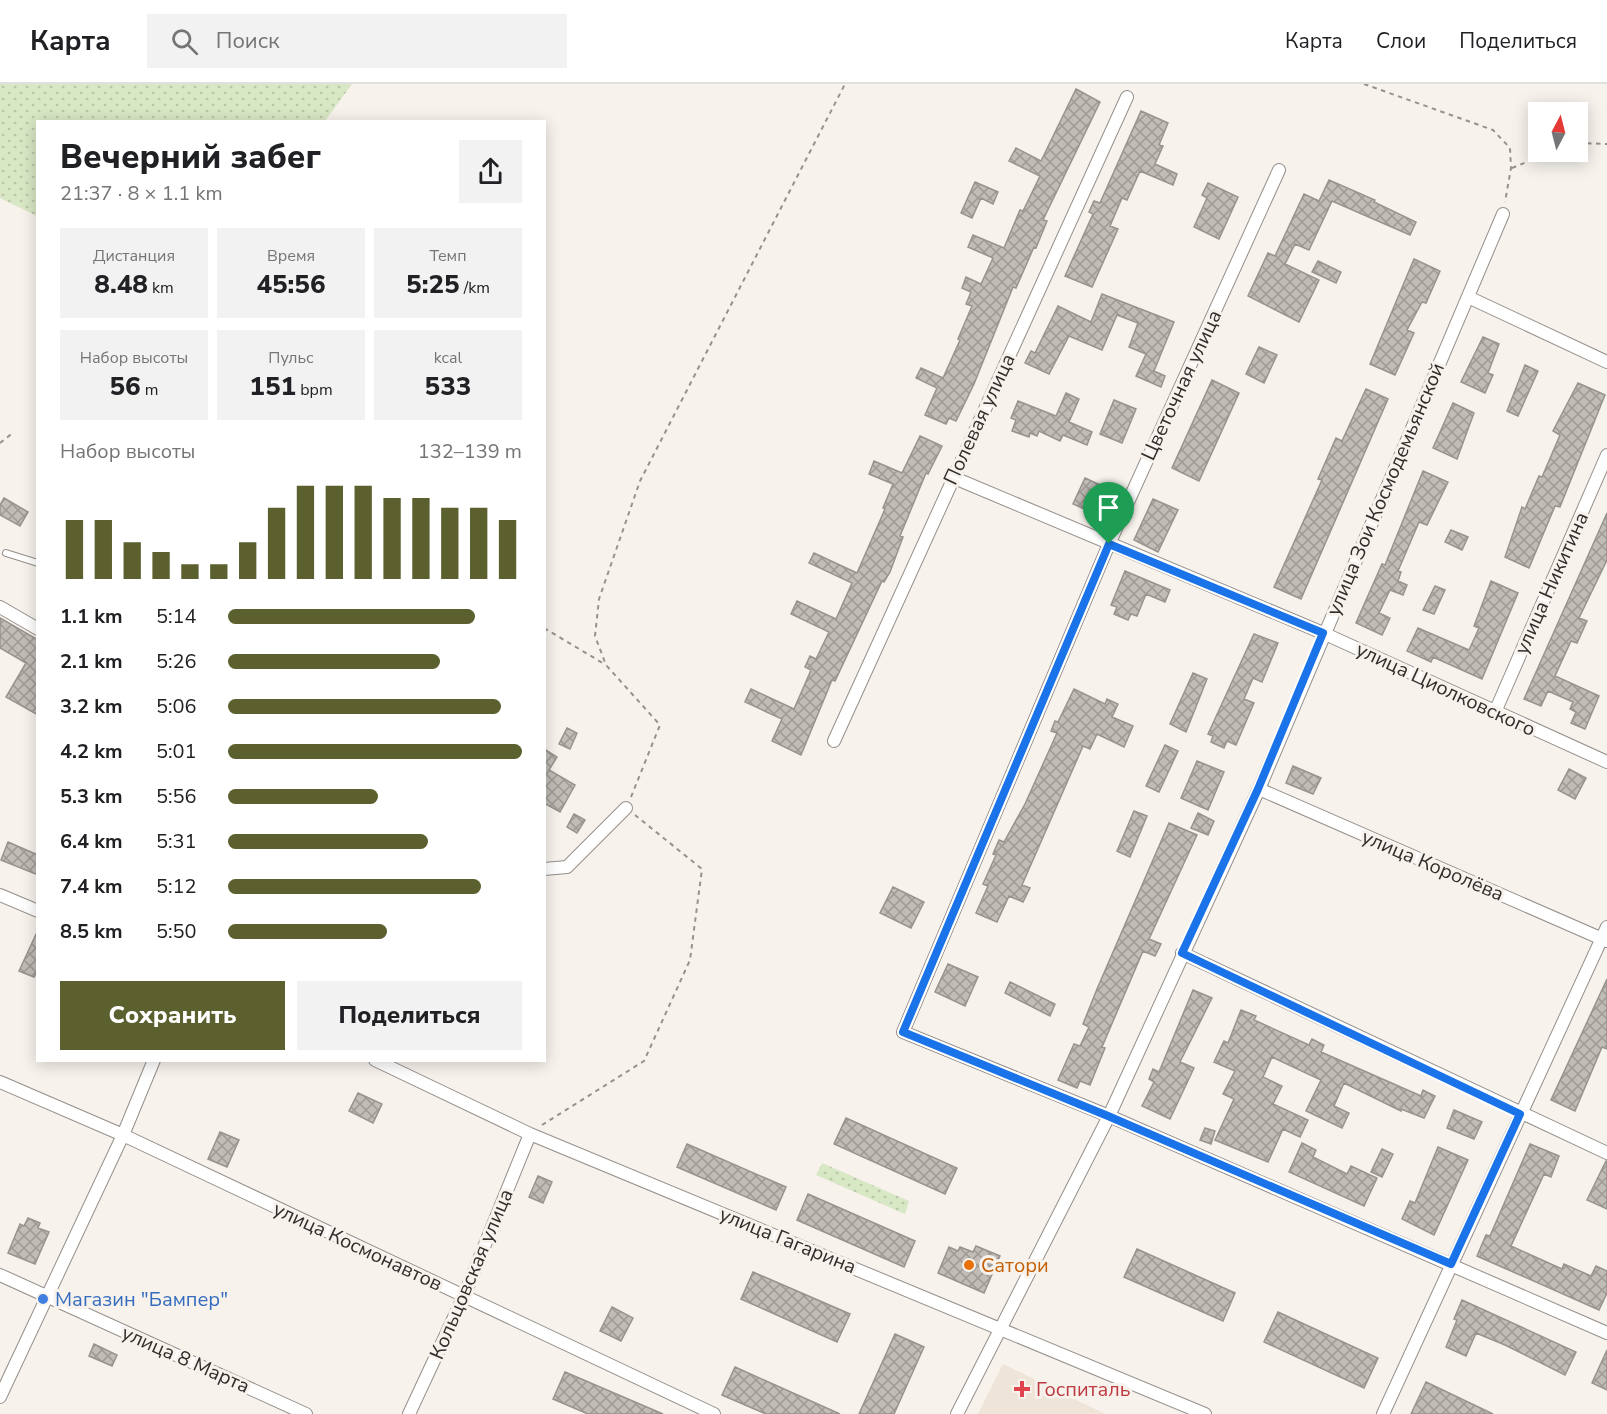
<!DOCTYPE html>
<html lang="ru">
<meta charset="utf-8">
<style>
:root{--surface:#fff;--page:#f2f2f2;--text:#202124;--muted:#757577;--line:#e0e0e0;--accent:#5b602e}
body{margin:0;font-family:"Nunito Sans",sans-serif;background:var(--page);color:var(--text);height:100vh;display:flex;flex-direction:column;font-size:22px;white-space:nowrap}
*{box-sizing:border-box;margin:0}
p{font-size:20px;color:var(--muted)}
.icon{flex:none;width:33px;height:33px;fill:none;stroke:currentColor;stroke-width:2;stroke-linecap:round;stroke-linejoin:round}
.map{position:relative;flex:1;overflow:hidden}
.details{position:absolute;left:36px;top:36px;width:510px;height:942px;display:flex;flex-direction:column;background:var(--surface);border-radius:0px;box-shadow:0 3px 15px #0003}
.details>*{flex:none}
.needle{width:39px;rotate:7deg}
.fabs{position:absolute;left:1528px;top:18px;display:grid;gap:12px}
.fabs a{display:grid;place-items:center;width:60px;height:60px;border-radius:0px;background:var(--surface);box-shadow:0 3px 15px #0003;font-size:30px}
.pin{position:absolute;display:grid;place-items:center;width:51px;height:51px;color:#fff;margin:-62px -26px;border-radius:50% 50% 50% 0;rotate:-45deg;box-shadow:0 0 6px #0007}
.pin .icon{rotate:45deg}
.round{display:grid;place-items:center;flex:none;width:63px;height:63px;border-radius:0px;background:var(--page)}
.headline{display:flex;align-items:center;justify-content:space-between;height:102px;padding:0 24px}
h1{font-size:33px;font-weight:800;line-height:45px}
.stats{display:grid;grid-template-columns:repeat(3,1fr);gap:9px;height:102px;padding:6px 24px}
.stats div{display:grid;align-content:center;border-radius:0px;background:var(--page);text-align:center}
.stats b{font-size:26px;font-weight:800}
.stats small{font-size:16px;font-weight:400}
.stats p{font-size:16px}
.chart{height:168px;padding:12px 24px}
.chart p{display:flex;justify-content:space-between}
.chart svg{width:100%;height:108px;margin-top:6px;stroke:var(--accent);stroke-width:6}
.primary-button{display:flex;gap:12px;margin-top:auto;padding:12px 24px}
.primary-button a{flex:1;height:69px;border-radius:0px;background:var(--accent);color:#fff;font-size:24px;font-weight:800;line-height:69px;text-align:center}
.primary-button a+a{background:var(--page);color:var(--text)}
ul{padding:0 24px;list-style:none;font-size:20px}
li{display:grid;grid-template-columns:96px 72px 1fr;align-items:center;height:45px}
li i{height:15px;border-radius:8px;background:var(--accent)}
header{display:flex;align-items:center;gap:36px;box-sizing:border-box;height:84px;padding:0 30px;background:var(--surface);border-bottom:2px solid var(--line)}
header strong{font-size:28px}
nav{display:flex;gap:33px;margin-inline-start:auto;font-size:21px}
.search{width:420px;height:54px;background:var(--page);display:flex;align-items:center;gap:15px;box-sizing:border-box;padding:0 21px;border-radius:0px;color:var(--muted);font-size:22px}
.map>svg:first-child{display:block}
.built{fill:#eee4d8}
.grass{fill:url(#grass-dots)}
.building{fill:url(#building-cross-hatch);stroke:#98938e;stroke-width:1.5}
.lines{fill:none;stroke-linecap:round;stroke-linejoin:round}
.lane-casing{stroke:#948f8a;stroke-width:8}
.street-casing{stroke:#948f8a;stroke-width:14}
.path{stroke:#95928e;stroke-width:2;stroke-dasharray:4.5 4.5;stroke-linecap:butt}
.lane{stroke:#fff;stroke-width:6}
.street{stroke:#fff;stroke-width:12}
.route-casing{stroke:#fff;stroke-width:12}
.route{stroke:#1a73e8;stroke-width:8}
.food-dot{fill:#e8710a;stroke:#f7f2ec;stroke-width:2}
.shop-dot{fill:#3f7fe0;stroke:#f7f2ec;stroke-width:2}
.health-dot{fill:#e0444e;stroke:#f7f2ec;stroke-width:2}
.labels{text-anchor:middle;stroke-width:6;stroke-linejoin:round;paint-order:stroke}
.street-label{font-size:20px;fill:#302e2c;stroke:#f7f2ec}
.food-label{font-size:20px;fill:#c56008;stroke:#f7f2ec;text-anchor:start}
.shop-label{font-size:20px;fill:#366cbe;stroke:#f7f2ec;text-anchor:start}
.health-label{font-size:20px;fill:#be3a42;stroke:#f7f2ec;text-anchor:start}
</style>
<header>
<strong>Карта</strong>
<div class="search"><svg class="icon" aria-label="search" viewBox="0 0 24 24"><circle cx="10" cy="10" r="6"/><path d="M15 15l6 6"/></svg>Поиск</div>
<nav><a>Карта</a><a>Слои</a><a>Поделиться</a></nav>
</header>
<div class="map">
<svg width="1607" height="1330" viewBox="0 0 1607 1330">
<defs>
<pattern id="grass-dots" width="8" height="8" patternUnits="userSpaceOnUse" patternTransform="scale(1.5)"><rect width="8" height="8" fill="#d8e7c4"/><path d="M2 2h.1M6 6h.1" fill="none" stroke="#bac6a9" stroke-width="1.8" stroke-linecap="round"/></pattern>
<pattern id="building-cross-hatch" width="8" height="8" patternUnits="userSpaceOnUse" patternTransform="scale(1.5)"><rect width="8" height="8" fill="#c1bcb6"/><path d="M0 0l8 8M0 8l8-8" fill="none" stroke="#9d9994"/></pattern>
</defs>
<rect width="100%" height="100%" fill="#f7f2ec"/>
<path class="built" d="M1003 1280 1105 1330H978Z"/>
<path class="grass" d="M0 0H352L325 37 38 38 37 132 0 114Z
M822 1079 909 1117 905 1130 816 1091Z"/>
<path class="building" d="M1076 5 1100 18 1043 136 1047 137 1036 164 1034 163 1016 204 1013 203 974 300 956 337 949 334 946 340 925 331 937 304 916 294 921 284 943 294 960 256 958 255 972 222 966 220 971 208 962 204 966 193 981 200 993 174 968 163 973 151 1004 164 1020 126 1023 127 1040 92 1009 77 1016 64 1041 77Z
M1141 27 1168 39 1159 61 1163 62 1155 80 1177 90 1173 101 1140 87 1127 116 1122 114 1110 142 1118 145 1092 203 1065 192 1093 130 1089 128 1094 117 1100 119Z
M1329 96 1375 116 1374 118 1416 138 1410 151 1332 117 1309 166 1295 160 1285 180 1319 196 1299 238 1248 212 1268 169 1275 172 1304 110 1319 117Z
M975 98 998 108 993 120 981 114 972 134 961 129Z
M1208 99 1238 113 1219 155 1194 143 1207 114 1202 111Z
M1414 175 1440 187 1426 219 1422 218 1407 246 1414 249 1395 291 1370 280Z
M1318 177 1341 188 1336 199 1312 188Z
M1102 210 1174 238 1154 287 1165 292 1161 303 1136 292 1146 270 1129 263 1138 239 1117 231 1102 266 1069 252 1049 290 1025 279 1031 267 1035 269 1058 222 1091 238Z
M1483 253 1499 260 1488 289 1493 291 1485 309 1461 298Z
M1259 263 1277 271 1264 299 1246 290Z
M1525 281 1538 287 1518 332 1507 327Z
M1212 296 1239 309 1199 397 1172 384Z
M1578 299 1605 311 1560 423 1555 422 1529 484 1505 473 1522 423 1525 425 1539 392 1542 393 1560 351 1553 347Z
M1366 305 1388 315 1301 515 1274 503 1322 396 1318 395 1336 354 1342 357Z
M1066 309 1079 315 1069 338 1092 348 1087 361 1063 351 1060 357 1039 347 1037 352 1030 349 1029 353 1012 347 1016 336 1011 334 1018 317 1056 332Z
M1114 316 1136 325 1122 359 1100 350Z
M1453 319 1474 329 1457 375 1433 364Z
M920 352 942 362 928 390 926 389 900 452 903 453 890 488 884 498 882 497 835 597 832 596 801 671 772 657 782 635 745 618 751 605 794 625 811 586 805 583 810 572 816 575 829 548 791 530 797 517 836 535 852 499 809 479 814 469 857 489 885 425 883 424 893 400 869 390 874 377 902 389Z
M1423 387 1448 398 1427 441 1419 438 1398 487 1401 488 1398 497 1407 501 1403 511 1390 506 1379 529 1390 534 1382 551 1356 539 1382 480 1385 481Z
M1085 394 1105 403 1093 429 1073 420Z
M4 414 28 428 20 442 0 431V421Z
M1153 415 1178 426 1158 468 1134 456Z
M1607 429V476L1579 534 1587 537 1577 559 1571 557 1555 592 1599 612 1585 645 1571 639 1576 628 1570 625 1573 618 1548 607 1541 622 1524 615Z
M1451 446 1468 453 1462 466 1445 458Z
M1125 487 1170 506 1165 518 1146 510 1137 532 1131 530 1128 536 1114 530 1117 523 1111 521Z
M1491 497 1518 509 1482 595 1433 573 1431 578 1407 567 1418 544 1469 566 1479 544 1474 542Z
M1435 502 1445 506 1434 530 1423 526Z
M0 534 38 556V631L6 613 26 579 0 564Z
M1254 550 1278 559 1262 598 1253 594 1244 615 1254 619 1236 661 1227 657 1224 664 1211 658 1213 652 1208 650Z
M1193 589 1207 595 1186 648 1170 640Z
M1074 605 1105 620 1107 615 1118 620 1112 633 1133 642 1124 663 1097 650 1090 665 1083 662 1022 801 1030 804 1023 818 1009 812 997 838 976 829 988 802 983 800 996 771 993 770 999 756 1004 758 1025 720 1057 649 1051 647 1055 637 1058 638Z
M567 644 577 649 570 665 559 660Z
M1165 661 1178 667 1159 708 1146 702Z
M544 665 557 673 549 686 575 701 560 728 544 719Z
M1197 677 1224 688 1208 726 1181 714Z
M1293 682 1321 694 1313 710 1286 699Z
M1569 685 1586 694 1575 715 1558 706Z
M1134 727 1147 732 1130 773 1117 767Z
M1198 729 1214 737 1208 751 1191 744Z
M574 730 585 736 577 749 567 743Z
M1169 739 1197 751 1149 855 1161 860 1155 872 1143 867 1102 963 1105 964 1090 1001 1080 997 1077 1004 1058 996 1074 960 1080 962 1089 943 1083 940 1097 905Z
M8 758 38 771V791L1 776Z
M893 803 924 818 911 844 880 829Z
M38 846V886L34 893 19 887Z
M948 880 978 893 965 922 935 908Z
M1607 895V965L1602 963 1575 1027 1551 1016Z
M1010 898 1055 920 1050 932 1005 909Z
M1193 906 1212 914 1180 978 1194 984 1170 1035 1142 1022 1154 998 1149 995 1153 985 1159 988Z
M1241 926 1256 932 1254 936 1309 961 1312 955 1324 961 1321 968 1421 1012 1423 1006 1435 1012 1424 1034 1401 1025V1027L1344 999 1334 1022 1349 1029 1342 1044 1306 1027 1321 996 1272 973 1263 993 1282 1002 1273 1020 1308 1036 1300 1053 1283 1045 1268 1078 1215 1056 1234 1015 1223 1010 1235 987 1214 978 1224 957 1228 959Z
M358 1009 382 1020 373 1039 349 1027Z
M1454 1026 1482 1038 1474 1055 1447 1044Z
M846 1034 957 1084 945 1110 834 1060Z
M1205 1044 1215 1047 1211 1060 1200 1056Z
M220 1048 239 1056 227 1083 208 1075Z
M1302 1059 1316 1066 1313 1073 1347 1090 1351 1082 1377 1094 1364 1122 1289 1088Z
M687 1060 786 1103 776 1126 677 1083Z
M1530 1060 1559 1072 1551 1093 1544 1090 1511 1162 1562 1185 1564 1180 1591 1192 1596 1182 1607 1187V1209L1599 1226 1477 1172 1486 1151 1490 1152Z
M1438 1063 1468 1076 1434 1151 1402 1135 1410 1117 1415 1119Z
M1382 1065 1393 1070 1382 1093 1371 1088Z
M1606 1077H1607V1125L1587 1116Z
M538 1092 552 1098 543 1119 529 1113Z
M808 1110 915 1157 904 1183 797 1136Z
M28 1134 40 1139 38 1144 49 1148 35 1180 8 1169 20 1140 24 1142Z
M976 1162 1000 1172 984 1209 938 1189 949 1163 958 1167 960 1163 973 1168Z
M1137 1165 1235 1209 1223 1237 1124 1193Z
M753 1188 850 1230 837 1258 741 1215Z
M1462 1216 1576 1268 1565 1291 1505 1261 1476 1249 1466 1272 1446 1263 1457 1236 1454 1235Z
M612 1223 633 1234 621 1257 600 1247Z
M1278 1228 1378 1274 1364 1304 1264 1258Z
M895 1250 924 1263 894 1330H859Z
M94 1260 117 1271 112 1282 89 1272Z
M1607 1266V1306L1592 1299Z
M735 1283 840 1330H766L722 1311Z
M565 1288 663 1330H588L553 1315Z
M1426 1298 1493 1330H1411Z"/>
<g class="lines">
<g class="lane-casing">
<path id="lane" d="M6 469 38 479"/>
</g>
<g class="street-casing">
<path id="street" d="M1279 86 1109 460 903 948 1109 1032 1607 1249
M1468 213 1607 278
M952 393 1323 549 1607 678
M0 523 38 545
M1495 628 1607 371
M834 657 1127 13
M1259 705 1607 857
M544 785 567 783 626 724
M0 811 38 827
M1182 869 1607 1069
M375 976 530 1050 1205 1330
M0 998 123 1051 714 1330
M0 1191 306 1330
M0 1313 123 1051 154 976
M409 1330 464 1212 530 1050
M957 1330 1109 1032 1259 705 1503 130
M1383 1330 1607 843"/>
</g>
<path class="path" d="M1364 0 1493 46 1510 64 1511 84 1505 118
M1578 59 1607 60
M1512 84 1551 68
M0 359 14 348
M544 544 606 581
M631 713 660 641 606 581 595 552 599 515 640 397 845 0
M542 1041 644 977 690 876 702 785 635 731"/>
<use href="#lane" class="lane"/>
<use href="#street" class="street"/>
</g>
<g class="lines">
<g class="route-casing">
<path id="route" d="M1109 460 1323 549 1258 705 1182 869 1520 1030 1451 1180 1108 1032 903 948Z"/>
</g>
<use href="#route" class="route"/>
</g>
<circle class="food-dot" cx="969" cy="1181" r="6"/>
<circle class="shop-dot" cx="43" cy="1215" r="6"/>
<path class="health-dot" d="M1019 1296h6v6h6v6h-6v6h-6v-6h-6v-6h6z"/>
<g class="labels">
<g class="street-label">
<text transform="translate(1181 301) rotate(-65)" y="7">Цветочная улица</text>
<text transform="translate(979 335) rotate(-65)" y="7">Полевая улица</text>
<text transform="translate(1385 405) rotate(-67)" y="7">улица Зои Космодемьянской</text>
<text transform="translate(1551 499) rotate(-66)" y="7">улица Никитина</text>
<text transform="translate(1446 605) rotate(25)" y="7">улица Циолковского</text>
<text transform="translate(1433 781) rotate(23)" y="7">улица Королёва</text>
<text transform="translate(788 1156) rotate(22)" y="7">улица Гагарина</text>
<text transform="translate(358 1162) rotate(25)" y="7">улица Космонавтов</text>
<text transform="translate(471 1190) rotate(-67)" y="7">Кольцовская улица</text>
<text transform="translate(186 1275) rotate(24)" y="7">улица 8 Марта</text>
</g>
<g class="food-label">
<text x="981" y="1188">Сатори</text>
</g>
<g class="shop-label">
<text x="55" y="1222">Магазин "Бампер"</text>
</g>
<g class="health-label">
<text x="1036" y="1312">Госпиталь</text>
</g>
</g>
</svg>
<div class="fabs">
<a><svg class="needle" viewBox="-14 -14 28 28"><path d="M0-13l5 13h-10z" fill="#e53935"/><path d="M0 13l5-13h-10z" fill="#757577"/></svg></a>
</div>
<div class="pin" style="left:1109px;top:460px;background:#1e9e55"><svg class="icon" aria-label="arrive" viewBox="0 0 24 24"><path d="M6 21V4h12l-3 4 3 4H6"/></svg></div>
<section class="details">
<div class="headline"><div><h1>Вечерний забег</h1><p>21:37 · 8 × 1.1 km</p></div><a class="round"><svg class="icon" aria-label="share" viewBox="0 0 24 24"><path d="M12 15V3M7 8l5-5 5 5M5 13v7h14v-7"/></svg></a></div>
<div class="stats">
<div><p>Дистанция</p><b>8.48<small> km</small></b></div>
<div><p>Время</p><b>45:56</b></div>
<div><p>Темп</p><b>5:25<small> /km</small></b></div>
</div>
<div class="stats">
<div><p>Набор высоты</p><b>56<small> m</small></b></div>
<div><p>Пульс</p><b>151<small> bpm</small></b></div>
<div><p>kcal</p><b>533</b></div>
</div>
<div class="chart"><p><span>Набор высоты</span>132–139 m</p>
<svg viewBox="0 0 160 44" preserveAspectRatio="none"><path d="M5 44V20M15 44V20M25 44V29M35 44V33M45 44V38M55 44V38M65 44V29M75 44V15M85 44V6M95 44V6M105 44V6M115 44V11M125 44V11M135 44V15M145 44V15M155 44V20"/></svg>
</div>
<ul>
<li><b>1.1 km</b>5:14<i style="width:84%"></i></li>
<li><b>2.1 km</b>5:26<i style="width:72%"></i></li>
<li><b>3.2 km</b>5:06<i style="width:93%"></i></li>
<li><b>4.2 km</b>5:01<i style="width:100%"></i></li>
<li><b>5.3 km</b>5:56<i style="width:51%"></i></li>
<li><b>6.4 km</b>5:31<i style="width:68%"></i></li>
<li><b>7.4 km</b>5:12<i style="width:86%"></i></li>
<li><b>8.5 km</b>5:50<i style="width:54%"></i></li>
</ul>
<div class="primary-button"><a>Сохранить</a><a>Поделиться</a></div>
</section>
</div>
